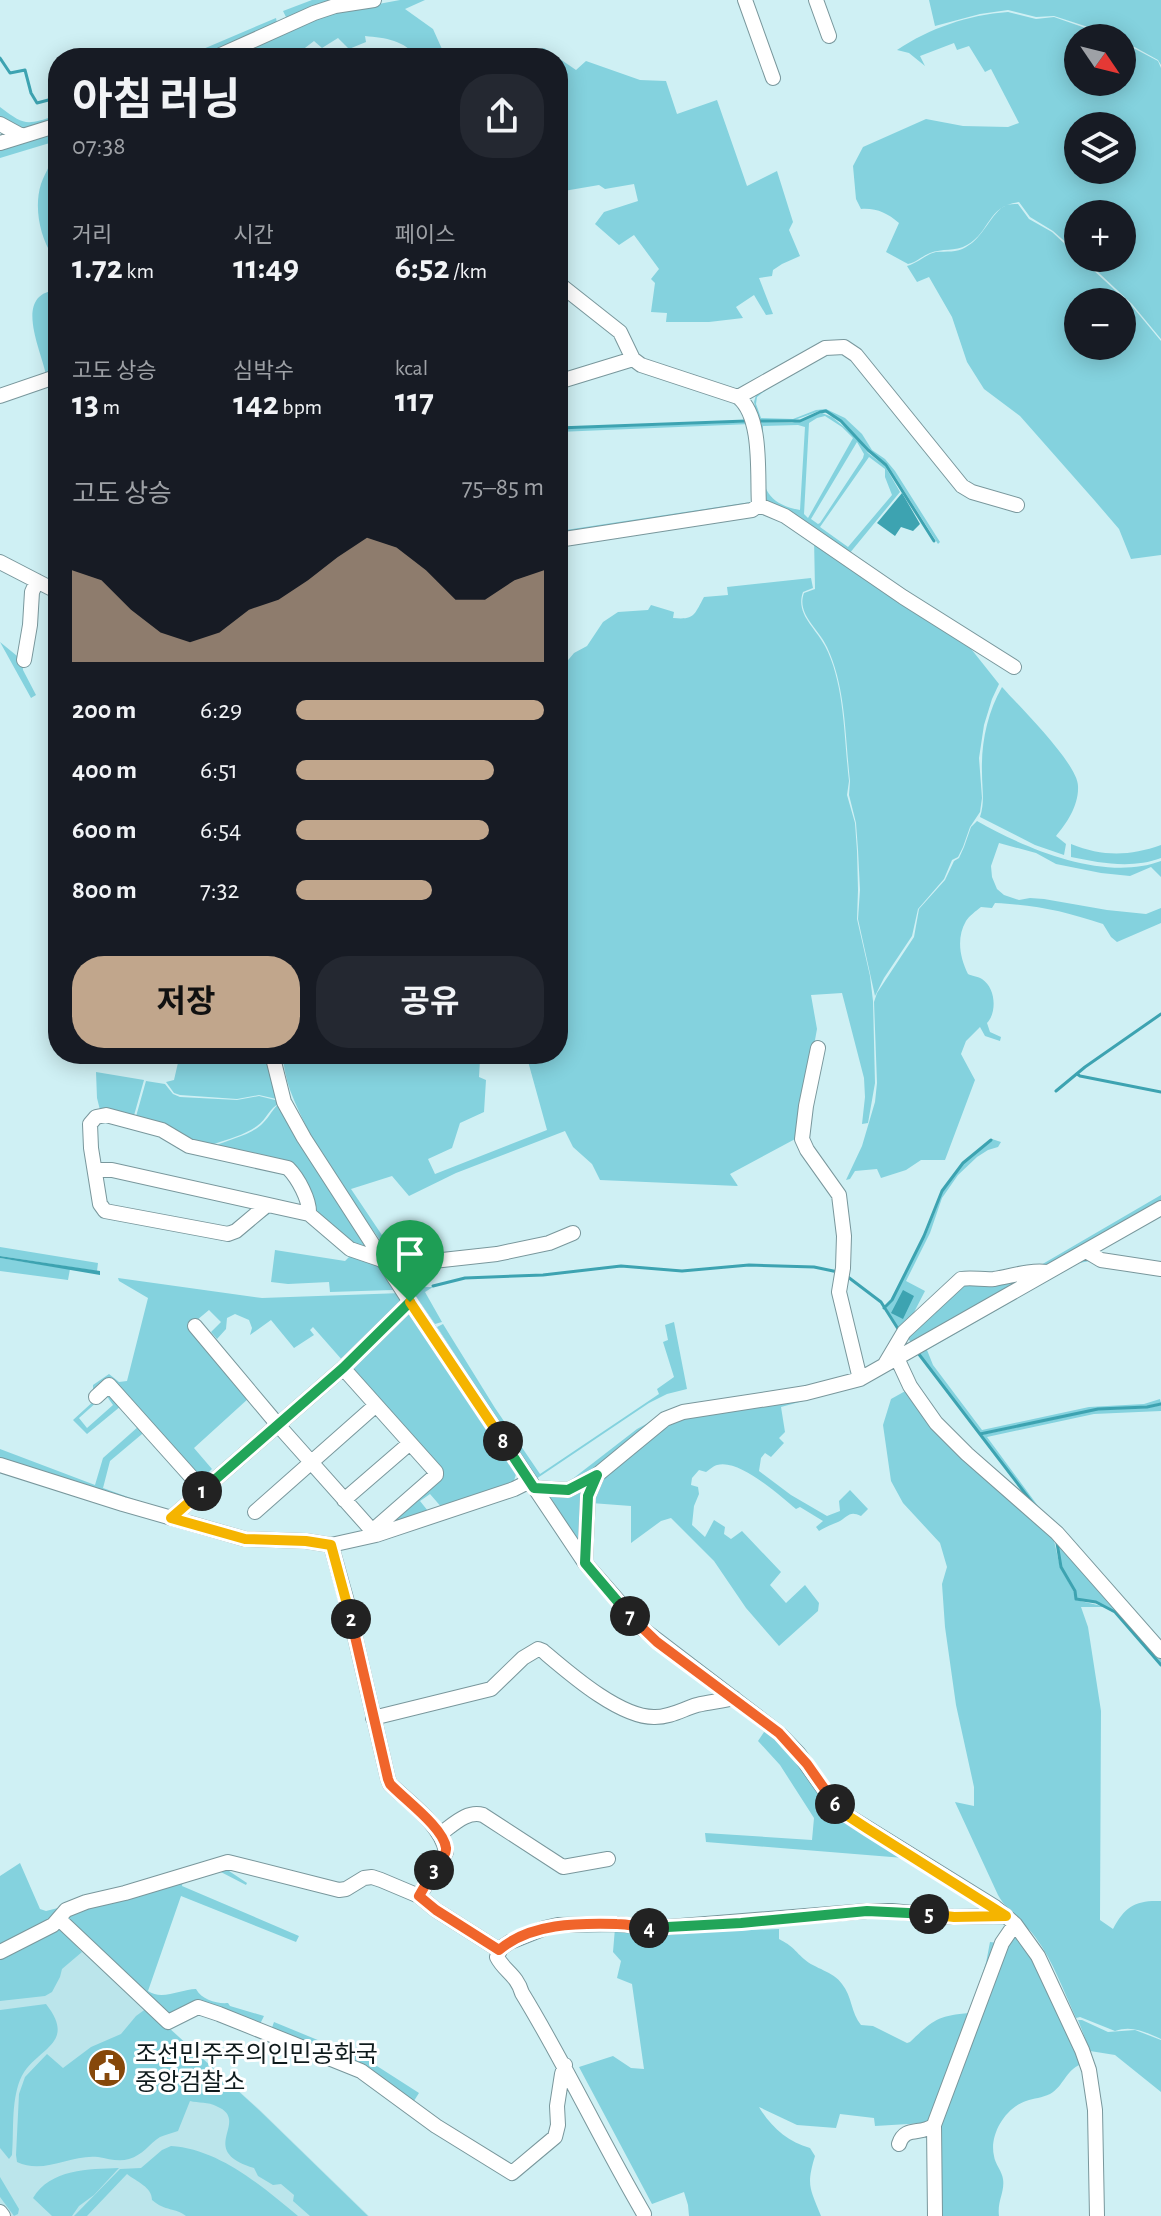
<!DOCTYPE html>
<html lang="ko">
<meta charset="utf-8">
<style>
:root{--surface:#171b24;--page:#242831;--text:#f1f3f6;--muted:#9ea1a6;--accent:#c1a68c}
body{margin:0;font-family:"Alegreya Sans","Noto Sans KR",sans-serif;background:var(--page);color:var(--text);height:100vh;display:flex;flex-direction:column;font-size:30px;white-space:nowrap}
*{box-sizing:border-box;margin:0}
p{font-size:26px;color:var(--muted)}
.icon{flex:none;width:44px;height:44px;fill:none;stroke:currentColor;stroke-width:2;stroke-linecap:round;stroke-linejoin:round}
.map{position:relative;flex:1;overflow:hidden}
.panel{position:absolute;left:48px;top:48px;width:520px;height:1016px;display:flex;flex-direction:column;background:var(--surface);border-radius:32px;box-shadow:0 4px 20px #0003}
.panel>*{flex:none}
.needle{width:52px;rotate:125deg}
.fabs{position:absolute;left:1064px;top:24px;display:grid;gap:16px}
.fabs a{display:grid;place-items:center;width:72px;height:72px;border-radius:50%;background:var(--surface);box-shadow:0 4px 20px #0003;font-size:40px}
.pin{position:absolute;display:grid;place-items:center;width:68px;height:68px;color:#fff;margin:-82px -34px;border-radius:50% 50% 50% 0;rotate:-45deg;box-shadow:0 0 8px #0007}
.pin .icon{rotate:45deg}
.km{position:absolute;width:40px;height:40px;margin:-20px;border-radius:50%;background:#222;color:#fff;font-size:22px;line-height:40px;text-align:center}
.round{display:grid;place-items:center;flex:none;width:84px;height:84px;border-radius:32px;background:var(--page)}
.summary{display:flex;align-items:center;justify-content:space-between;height:136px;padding:0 24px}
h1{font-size:44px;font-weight:700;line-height:60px}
.stats{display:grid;grid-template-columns:repeat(3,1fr);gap:12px;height:136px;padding:8px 24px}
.stats div{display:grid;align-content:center}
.stats b{font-size:34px;font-weight:700}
.stats small{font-size:22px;font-weight:400}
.stats p{font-size:22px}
.chart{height:224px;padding:16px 24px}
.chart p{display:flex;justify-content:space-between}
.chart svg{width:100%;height:144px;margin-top:8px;fill:var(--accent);opacity:.7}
.button{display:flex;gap:16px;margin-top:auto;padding:16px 24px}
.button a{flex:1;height:92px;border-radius:32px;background:var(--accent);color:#111;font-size:32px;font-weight:700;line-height:92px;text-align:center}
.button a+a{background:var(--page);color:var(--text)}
ul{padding:0 24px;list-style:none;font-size:26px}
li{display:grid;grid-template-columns:128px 96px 1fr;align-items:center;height:60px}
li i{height:20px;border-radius:10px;background:var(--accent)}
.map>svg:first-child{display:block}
.built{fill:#bbe5eb}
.green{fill:#84d2de;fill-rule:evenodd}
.water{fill:#3da3b1}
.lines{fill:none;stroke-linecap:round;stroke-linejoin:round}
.stream{stroke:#3da3b1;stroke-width:3}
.minor-casing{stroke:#79979c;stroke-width:16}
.minor{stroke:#fff;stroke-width:14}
.split-1-casing{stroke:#fff;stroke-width:16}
.split-2-casing{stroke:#fff;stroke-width:16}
.split-3-casing{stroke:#fff;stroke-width:16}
.split-4-casing{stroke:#fff;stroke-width:16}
.split-5-casing{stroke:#fff;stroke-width:16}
.split-6-casing{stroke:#fff;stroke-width:16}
.split-7-casing{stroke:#fff;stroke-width:16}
.split-8-casing{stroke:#fff;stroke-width:16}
.split-9-casing{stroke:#fff;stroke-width:16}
.split-1{stroke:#22a559;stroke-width:10}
.split-2{stroke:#f5b400;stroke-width:10}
.split-3{stroke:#f0652b;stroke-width:10}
.split-4{stroke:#f0652b;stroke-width:10}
.split-5{stroke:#22a559;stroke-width:10}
.split-6{stroke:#f5b400;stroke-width:10}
.split-7{stroke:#f0652b;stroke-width:10}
.split-8{stroke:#22a559;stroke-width:10}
.split-9{stroke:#f5b400;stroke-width:10}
.labels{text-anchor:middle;stroke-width:6;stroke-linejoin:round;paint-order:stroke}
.poi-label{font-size:24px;fill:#0e1a1c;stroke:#fff;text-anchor:start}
</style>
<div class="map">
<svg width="1161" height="2216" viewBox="0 0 1161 2216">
<rect width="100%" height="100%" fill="#cff0f4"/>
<path class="built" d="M61 1925 167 2026 260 2110 369 2216H0V1955Z"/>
<path class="green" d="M312 0H340L288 18 286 17 283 11Z
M400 0H425L405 9 433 29 446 58H418C404 40 386 38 365 36L366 42 349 49 338 38 322 48 314 41 292 58H229L316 19 341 11Z
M929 0H1161V65L1158 60 1122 40V38L1054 16 1036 17 1008 10 980 14 935 26Z
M1008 12 1036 19 1054 17 1114 38H1078V82H1122V42L1158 61 1161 68V339L1132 304 1083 258H1122V214H1078V253L1053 231 1030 217 1019 202C987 206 991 231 967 245 955 252 942 248 930 253 922 256 917 262 908 264L886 252 899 223C887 213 877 208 861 209L856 199 853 166 863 147 926 119 963 126 1008 127 1019 123 991 69 985 72 969 46 957 50 954 43 920 56 925 66 909 53 897 50C930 28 968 15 1008 12ZM1122 126V170H1078V126Z
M276 18 277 23 202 58H182Z
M544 48 576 70 586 61 640 80 666 81 677 114 717 100 747 186 777 171 793 222 789 230 800 256 782 264 773 270 772 276 759 278 773 314 766 315 754 295 736 307 743 318 709 322H666L667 313 651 312 655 283 651 279 659 269 634 235 619 245 595 224 604 212 638 201 634 184 605 189 599 185 558 192V58H517Z
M0 107C25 126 26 125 55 116L56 121 25 129 0 116Z
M58 129V187C44 210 58 238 58 263 41 244 33 209 41 184 47 167 55 162 53 142L0 158V146Z
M1018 204 1029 219 1052 232 1131 305 1161 341V555L1131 559 1119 529 1095 501 1020 416 984 389 967 362 952 317 929 277 917 282 907 266C918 263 926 254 936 252 947 251 956 253 966 247 983 238 992 212 1005 206 1009 204 1014 204 1018 204ZM1122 302V346H1078V302Z
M58 290V371L46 375C41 349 12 293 58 290Z
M833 348 850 356C819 346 786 378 762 393L757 397 756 404 761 418 793 419 816 410 826 409 845 418 862 434 872 450 885 459 895 471 940 542 938 544 887 464 869 450 841 420 826 411H819L792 421 758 420 754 402 756 395 797 368Z
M822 413 832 417 854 435 868 453 885 466 900 492 849 554 775 509 769 503 761 492 760 422 792 423ZM825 416 842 427 853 438 808 518 804 514 809 423 817 418ZM798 425 805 427 800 510C751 502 763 465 763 426ZM857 442 864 454 863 458 820 523 818 524 811 519ZM869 457 885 469V477L892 495 848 547 820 527Z
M753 422 754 504 558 537V523L559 531 751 502 754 499 751 424 558 432V429Z
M814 538 905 602V607L933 624 938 622 964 640 999 684 992 699 984 725 979 758 982 798 980 812 970 827 963 847 958 857 952 860 944 879 918 909 912 936 884 978 875 996 858 919 860 890 858 850 856 823 849 795 850 781C845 737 846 687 827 647 819 629 796 614 804 593L815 589Z
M811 578 813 588 803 592C795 614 816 628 825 646 845 684 844 739 849 781L847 795 855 823 857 851 858 890 857 919 870 976 873 1001 875 1083 868 1123 862 1124 865 1097 864 1078 842 993 811 995 817 1029 797 1138 730 1174 738 1186 600 1180 592 1164 573 1147 565 1131 456 1173 409 1196 392 1176 351 1189 400 1262 397 1263C358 1209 314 1153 290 1090 286 1079 284 1066 282 1054H489L480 1060 479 1077 486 1080 484 1112 460 1123 452 1148 428 1159 435 1174 547 1130 526 1054H558V658L564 665 574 653 587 646 603 622 618 612 648 610 651 605 674 612 673 618C695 620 694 615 704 597L728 595 727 587Z
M0 642 22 660 23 670 36 695 31 698Z
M1002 687C1018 705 1078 764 1078 786 1079 805 1067 823 1056 836L1066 844 1064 855 1035 845 980 817C985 802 982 789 982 773 981 744 987 713 1002 687Z
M977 821C1026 849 1105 882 1161 861V877L1151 867 1130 876 1101 873 1056 864 1036 853 999 843 991 866 992 877 997 889 1004 895 1019 900 1030 898 1044 899 1107 910 1146 914 1161 908V923L1117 942 1111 937 1103 924C1064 911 1037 905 995 903L992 908 981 907C976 911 969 916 966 921 956 938 960 958 968 974 972 976 977 976 982 979 996 988 997 1013 987 1023L990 1032 1001 1037 1000 1041 985 1036 980 1027 966 1041 961 1054 975 1080 945 1160H921L906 1170 881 1178 877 1169 855 1171 850 1179 846 1180 862 1146 875 1102 877 1083 874 1002 877 993 914 937 919 909 945 880 954 861 959 858 964 847 971 827Z
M1071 844C1103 857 1130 856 1161 845V858C1132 869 1100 863 1071 857Z
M180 1054H268L281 1100 259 1095 237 1099 180 1095 174 1093 166 1082 174 1080Z
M96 1072 144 1080 133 1119 101 1114 97 1098Z
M146 1081 165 1084 173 1094 180 1097 237 1100 259 1096 283 1102 372 1249 354 1248 315 1212 293 1170 215 1146C230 1139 252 1135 263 1123 270 1116 273 1108 280 1103 269 1108 267 1119 257 1126 245 1135 228 1139 214 1144L210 1148 135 1120Z
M992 1139 1001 1142 998 1147 988 1150 977 1157 958 1175 942 1198 930 1233 906 1281 925 1291 908 1324 900 1330 895 1324 886 1308 925 1237 943 1191 963 1163Z
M1161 1195V1203L1045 1268 1034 1269Z
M271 1209 302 1215 314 1220 349 1251 384 1266 400 1288 392 1290 330 1292 329 1282 288 1284 271 1282 275 1250 345 1261 350 1256 309 1219 274 1211 230 1239 174 1229 175 1227 232 1236Z
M0 1247 98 1263 97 1271 0 1256Z
M0 1258 70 1269 68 1280 0 1271Z
M1079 1258H1091L1090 1261 1079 1263 927 1350 933 1365 982 1430 1089 1407 1144 1404 1160 1399 1161 1403 1147 1406 1096 1409 980 1434 917 1350Z
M413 1268H416L414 1279 418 1287H433L425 1292 442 1322 435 1324 408 1285Z
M1036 1273 912 1344 905 1334 954 1287Z
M118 1278 262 1298 402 1293V1302L343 1361 313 1327 310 1330 314 1335 294 1348 271 1320 250 1335 252 1328 249 1320 235 1314 227 1318 226 1329 217 1339 211 1332 221 1322 209 1310 191 1325 249 1398 194 1448 212 1469 200 1480 112 1381 93 1395V1385L109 1374 119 1382 127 1381 148 1298 119 1281Z
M408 1309 517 1471 513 1484 443 1509 430 1494 420 1501 428 1511 389 1525 442 1474 348 1367Z
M674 1322 687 1389 667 1394 649 1403 536 1479 437 1327 443 1324 495 1408 540 1474 659 1394 657 1389 674 1377 663 1342 668 1340 665 1325Z
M909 1389 1032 1512 1161 1653V1664L1116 1612 1097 1602 1077 1599C1074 1587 1066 1579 1062 1568 1059 1557 1060 1546 1053 1536L1060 1567 1074 1592 1076 1600 1106 1607H1081L1088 1627 1101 1711 1100 1920 1113 1929C1125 1906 1136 1900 1161 1901V2039C1145 2032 1132 2025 1115 2031L1080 2017 1076 2018C1064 1992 1053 1961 1036 1938 1025 1922 1007 1912 998 1895L955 1802 974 1806V1787L956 1705 945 1627 942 1584 947 1567 940 1543 903 1503 891 1481 883 1425 891 1399Z
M110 1390 148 1429 110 1461 103 1488 161 1509 0 1461V1449L95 1485 103 1458 139 1426 121 1406 87 1434 73 1420 96 1399 98 1401 79 1418 87 1428 113 1405 106 1395Z
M818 1394V1397L781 1407 785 1432 779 1438 784 1443 771 1457 765 1453 761 1458 759 1471 791 1495 827 1516 840 1511 839 1501 850 1490 868 1509 861 1516C849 1510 848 1517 838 1522 831 1525 825 1527 819 1531L816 1527 823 1521 800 1507 796 1509C780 1496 739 1458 717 1465 713 1466 709 1470 706 1472L699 1470 692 1478 691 1485 698 1487 699 1494 694 1506 692 1525 705 1537 714 1520 725 1527 724 1534 731 1539 742 1531 781 1572 770 1585 786 1603 805 1585 819 1603 818 1611 779 1646 746 1608 714 1561 671 1518 661 1521 631 1543V1506L591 1503C594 1497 596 1490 599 1485 612 1463 663 1426 686 1415Z
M1161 1405V1411L1094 1414 987 1437 1038 1506 1161 1641 1035 1505 981 1435 1097 1410 1147 1408Z
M659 1417 580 1481 562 1487 637 1429Z
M584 1488V1552L546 1490Z
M766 1729 807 1772 904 1858 706 1842 705 1833 812 1840 814 1818 780 1765 758 1741Z
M20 1863 40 1909 46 1911 78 1903 56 1918 0 1946V1876Z
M220 1865 247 1883 246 1885 217 1870 183 1880 182 1886 299 1936 296 1942 181 1896 148 1991C162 2001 181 1989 196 1989 202 2000 217 2004 228 2003L230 2006 264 2016 258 2028 221 2012 168 2016 68 1918 71 1913Z
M58 1927 82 1952 62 1969 60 1977 52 1992 45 1996 0 2001V1956Z
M615 1928 650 1934 779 1929V1939C794 1947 793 1949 804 1959 815 1969 833 1971 842 1984 852 1996 851 2013 861 2025L873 2026 907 2043 910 2042C933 2020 937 2016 969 2013L986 1963 990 1942 998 1943 930 2119 925 2123 875 2126 874 2118 840 2114 836 2128 797 2125 759 2107C771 2127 788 2142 810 2148L815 2156C806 2186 810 2188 821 2216H689L688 2205 684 2192 652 2204 579 2067 613 2056 631 2068 644 2069 632 1984 617 1978 621 1961 613 1952Z
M1019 1937 1022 1938 1081 2064C1065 2071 1064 2086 1050 2094 1042 2098 1034 2098 1026 2101 1005 2108 989 2135 994 2156 995 2164 1002 2171 1003 2179 1005 2192 997 2201 999 2216H938L937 2133 1006 1945 1012 1938Z
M46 2004C79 2046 33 2048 20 2080 11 2103 14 2131 12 2155L9 2159 0 2148V2010Z
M147 2008 259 2110 368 2216H310L293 2201 294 2195 281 2184 273 2185 258 2176 254 2168C194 2150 253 2121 216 2106 209 2102 198 2103 190 2101L178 2131C172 2133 165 2135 160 2137 149 2144 143 2155 129 2159 119 2162 109 2159 98 2157 71 2154 44 2175 17 2162L16 2155 19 2094 25 2077 47 2054 63 2068 91 2047 121 2034 136 2016Z
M1078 2020H1082L1108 2032 1135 2030 1161 2040V2092L1115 2055 1090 2051Z
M274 2022 325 2043 352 2050 419 2093 412 2104 270 2033Z
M171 2146C219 2149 262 2186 298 2216H186C175 2207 166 2212 152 2200 152 2187 137 2182 127 2174L87 2216H74L120 2169 141 2168 162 2150Z
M119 2168 94 2195 79 2206 72 2216H52L33 2198C50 2169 89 2169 119 2168Z
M0 2177 19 2209 18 2214 14 2216 0 2197Z"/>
<path class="water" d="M902 493 920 524 913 531 901 527 895 536 877 523Z
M0 1256 100 1271V1275L0 1258Z
M903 1290 914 1296 903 1319 891 1313Z"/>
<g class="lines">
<path class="stream" d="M0 58 10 73 25 70 31 93 37 103 56 98 58 105
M58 188C48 204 53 226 58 243
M759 421H800L820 412 826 411 841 421 868 450 886 465 934 541
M558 428 746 421
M1077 1074 1080 1076 1161 1092
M1056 1091 1085 1067 1161 1014
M848 1277 881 1302 900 1332
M433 1286 465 1278 543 1275 621 1266 682 1271 749 1265 814 1267 838 1272
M884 1308 892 1300 924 1236 942 1191 963 1163 991 1140
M918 1353 1034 1505
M980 1434 1098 1409 1147 1407 1161 1404
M1057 1543 1061 1567 1075 1591 1076 1599 1096 1602 1115 1612 1161 1665"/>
<g class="minor-casing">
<path id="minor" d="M745 0 773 78
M816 0 829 36
M214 58 314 13 335 6 374 0
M0 124 22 136
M0 143 58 125
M558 283 620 332 633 359 641 365 738 397C763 417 757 475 759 505
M558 382 633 359
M0 396 58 376
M738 397 825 348 844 347 856 355 962 486 972 492 1017 505
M558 540 752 510 759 505 785 516 903 597 1014 667
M0 562 58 592
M24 660 30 625 32 592 37 581
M818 1048 806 1106 802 1139 807 1150 839 1195 844 1236 843 1268 839 1292 860 1379
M272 1054 284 1102 304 1138 410 1302 585 1563 643 1629 779 1733 799 1754 830 1798 845 1814 995 1907 1015 1924 1038 1956 1082 2050 1089 2070 1095 2110 1097 2216
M96 1170H112L309 1214 350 1249 397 1265 497 1254 549 1243 573 1233
M267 1205 236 1231 228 1234 105 1211 100 1204 91 1148 90 1124 96 1117 106 1115 162 1130 189 1146 288 1168C298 1178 310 1200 309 1214
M1086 1251 1101 1260 1161 1269
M195 1326 278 1425 376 1535
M897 1358 910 1386 936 1423 967 1454 1057 1533 1161 1651
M885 1364 904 1332 961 1279C972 1277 983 1280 994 1279 1012 1276 1029 1270 1047 1272
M343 1368 436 1472V1475L372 1531
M96 1397 109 1385 203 1490
M0 1465 123 1504 245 1539 306 1541 331 1545 376 1535 514 1489 530 1481
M534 1488 568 1490 597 1475 665 1419 683 1412 806 1393 860 1379 1161 1208
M344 1500 410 1443
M255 1512 376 1405
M171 1518 343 1368 410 1302
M331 1545 347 1602 388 1779 390 1784C409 1803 441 1824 446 1852L419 1896
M585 1562 588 1496 597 1475
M373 1718 491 1689 523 1658 538 1649 543 1651C569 1673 620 1718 655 1717 671 1717 683 1709 697 1705 709 1702 722 1701 734 1698
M440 1834C453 1825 467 1810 483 1815L563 1867 608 1859
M59 1919 168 2022 198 2007 219 2014 361 2071 436 2126 512 2173 555 2137 558 2125 557 2106 562 2074 565 2065
M0 1952 53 1925 66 1910 86 1902 125 1893 228 1862 339 1890 346 1889 364 1878 372 1877 381 1880 419 1896 436 1910 499 1950
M934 2125 935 2216
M899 2144C905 2125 921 2136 934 2125L1002 1943 1015 1924
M0 2212 3 2216
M644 2214C601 2141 566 2065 522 1993 517 1975 504 1971 497 1957L501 1948 510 1942 545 1928 558 1925 616 1924 656 1928 867 1911H892L954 1917 1006 1916"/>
</g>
<use href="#minor" class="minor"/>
</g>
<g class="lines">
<g class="split-1-casing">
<path id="split-1" d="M202 1491 343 1368 410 1302"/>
</g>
<g class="split-2-casing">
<path id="split-2" d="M202 1491 171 1518 245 1539 306 1541 331 1545 351 1619"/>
</g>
<g class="split-3-casing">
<path id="split-3" d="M351 1619 388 1779 390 1784C404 1799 444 1828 446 1848 447 1855 437 1865 434 1870"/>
</g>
<g class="split-4-casing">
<path id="split-4" d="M434 1870 419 1896 436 1910 499 1950C530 1923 578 1923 617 1924 628 1924 638 1927 649 1928"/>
</g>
<g class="split-5-casing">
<path id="split-5" d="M649 1928 741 1923 867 1911 929 1914"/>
</g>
<g class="split-6-casing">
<path id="split-6" d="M835 1804 845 1814 868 1829 1006 1916 954 1917 929 1914"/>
</g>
<g class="split-7-casing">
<path id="split-7" d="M630 1616 657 1642 779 1733 807 1764 835 1804"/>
</g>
<g class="split-8-casing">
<path id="split-8" d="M503 1441 534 1488 568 1490 597 1475 588 1496 585 1563 630 1616"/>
</g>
<g class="split-9-casing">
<path id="split-9" d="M410 1302 503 1441"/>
</g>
<use href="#split-1" class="split-1"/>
<use href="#split-2" class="split-2"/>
<use href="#split-3" class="split-3"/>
<use href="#split-4" class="split-4"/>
<use href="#split-5" class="split-5"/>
<use href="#split-6" class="split-6"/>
<use href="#split-7" class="split-7"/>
<use href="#split-8" class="split-8"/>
<use href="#split-9" class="split-9"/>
</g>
<defs>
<g id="civic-disc" transform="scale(2)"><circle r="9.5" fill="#86480a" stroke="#fff"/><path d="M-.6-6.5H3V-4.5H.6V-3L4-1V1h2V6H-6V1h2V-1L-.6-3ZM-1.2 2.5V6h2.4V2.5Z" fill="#fff"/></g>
</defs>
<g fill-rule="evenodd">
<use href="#civic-disc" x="107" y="2068"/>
</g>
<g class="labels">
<g class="poi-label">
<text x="135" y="2062">조선민주주의인민공화국<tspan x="135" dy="28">중앙검찰소</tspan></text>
</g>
</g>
</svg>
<div class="fabs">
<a><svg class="needle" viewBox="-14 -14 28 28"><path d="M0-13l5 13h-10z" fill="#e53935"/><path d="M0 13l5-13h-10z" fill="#9ea1a6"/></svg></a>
<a><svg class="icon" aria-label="layers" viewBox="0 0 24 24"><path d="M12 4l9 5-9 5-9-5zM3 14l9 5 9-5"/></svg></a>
<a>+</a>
<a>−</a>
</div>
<div class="pin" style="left:410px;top:1302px;background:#1e9e55"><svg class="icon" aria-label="arrive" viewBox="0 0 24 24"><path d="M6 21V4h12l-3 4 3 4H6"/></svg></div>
<b class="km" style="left:202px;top:1491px">1</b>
<b class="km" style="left:351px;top:1619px">2</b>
<b class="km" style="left:434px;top:1870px">3</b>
<b class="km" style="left:649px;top:1928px">4</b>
<b class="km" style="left:929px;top:1914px">5</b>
<b class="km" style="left:835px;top:1804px">6</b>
<b class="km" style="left:630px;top:1616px">7</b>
<b class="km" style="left:503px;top:1441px">8</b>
<section class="panel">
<div class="summary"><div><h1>아침 러닝</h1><p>07:38</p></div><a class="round"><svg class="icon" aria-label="share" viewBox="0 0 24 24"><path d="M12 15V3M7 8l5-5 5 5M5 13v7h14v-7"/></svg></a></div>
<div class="stats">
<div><p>거리</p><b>1.72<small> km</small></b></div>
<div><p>시간</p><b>11:49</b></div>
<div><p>페이스</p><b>6:52<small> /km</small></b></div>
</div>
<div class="stats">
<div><p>고도 상승</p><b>13<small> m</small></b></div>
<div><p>심박수</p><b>142<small> bpm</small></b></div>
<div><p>kcal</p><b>117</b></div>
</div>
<div class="chart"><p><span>고도 상승</span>75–85 m</p>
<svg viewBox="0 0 160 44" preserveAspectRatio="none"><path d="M0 44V16L10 19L20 28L30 35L40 38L50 35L60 28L70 25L80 19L90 12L100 6L110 9L120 16L130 25L140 25L150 19L160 16V44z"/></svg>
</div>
<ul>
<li><b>200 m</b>6:29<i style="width:100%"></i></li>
<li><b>400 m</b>6:51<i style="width:80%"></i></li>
<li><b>600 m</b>6:54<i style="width:78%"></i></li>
<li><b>800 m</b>7:32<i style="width:55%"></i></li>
</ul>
<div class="button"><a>저장</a><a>공유</a></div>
</section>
</div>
